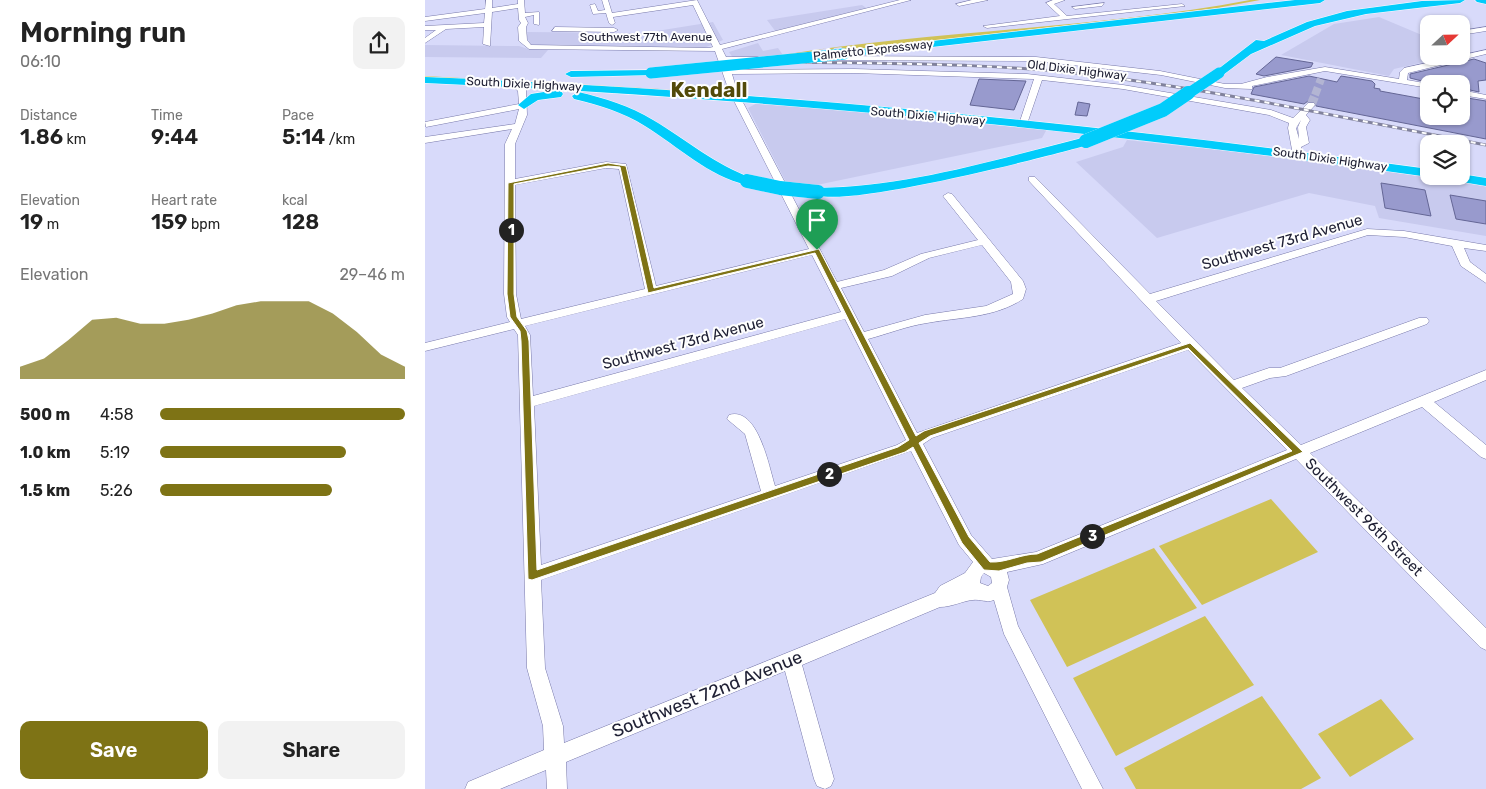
<!DOCTYPE html>
<meta charset="utf-8">
<style>
:root{--surface:#fff;--page:#f2f2f2;--text:#222;--muted:#767676;--accent:#7e7315}
body{margin:0;font-family:Rubik,sans-serif;background:var(--page);color:var(--text);height:100vh;display:flex;flex-direction:column;font-size:19px;white-space:nowrap}
*{box-sizing:border-box;margin:0}
p{font-size:16px;color:var(--muted)}
.icon{flex:none;width:28px;height:28px;fill:none;stroke:currentColor;stroke-width:2;stroke-linecap:round;stroke-linejoin:round}
.map{position:relative;flex:1;overflow:hidden}
.sheet{display:flex;flex-direction:column;background:var(--surface);width:425px}
.sheet>*{flex:none}
.needle{width:32px;rotate:68deg}
.buttons{position:absolute;left:995px;top:15px;display:grid;gap:10px}
.buttons a{display:grid;place-items:center;width:50px;height:50px;border-radius:10px;background:var(--surface);box-shadow:0 1px 4px #0004;font-size:25px}
.pin{position:absolute;display:grid;place-items:center;width:42px;height:42px;color:#fff;margin:-51px -21px;border-radius:50% 50% 50% 0;rotate:-45deg;box-shadow:0 0 5px #0007}
.pin .icon{rotate:45deg}
.km{position:absolute;width:25px;height:25px;margin:-12px;border-radius:50%;background:#222;color:#fff;font-size:14px;line-height:25px;text-align:center}
.round{display:grid;place-items:center;flex:none;width:52px;height:52px;border-radius:10px;background:var(--page)}
.overview{display:flex;align-items:center;justify-content:space-between;height:85px;padding:0 20px}
h1{font-size:28px;font-weight:600;line-height:38px}
.metrics{display:grid;grid-template-columns:repeat(3,1fr);gap:8px;height:85px;padding:5px 20px}
.metrics div{display:grid;align-content:center}
.metrics b{font-size:21px;font-weight:600}
.metrics small{font-size:14px;font-weight:400}
.metrics p{font-size:14px}
.chart{height:140px;padding:10px 20px}
.chart p{display:flex;justify-content:space-between}
.chart svg{width:100%;height:90px;margin-top:5px;fill:var(--accent);opacity:.7}
.button{display:flex;gap:10px;margin-top:auto;padding:10px 20px}
.button a{flex:1;height:58px;border-radius:10px;background:var(--accent);color:#fff;font-size:20px;font-weight:600;line-height:58px;text-align:center}
.button a+a{background:var(--page);color:var(--text)}
ul{padding:0 20px;list-style:none;font-size:16px}
li{display:grid;grid-template-columns:80px 60px 1fr;align-items:center;height:38px}
li i{height:12px;border-radius:6px;background:var(--accent)}
main{display:flex;flex:1;min-height:0}
.map>svg:first-child{display:block}
.built{fill:#c8caee}
.green{fill:#d0c257}
.building{fill:#989acd;stroke:#646695}
.lines{fill:none;stroke-linecap:round;stroke-linejoin:round}
.minor-tunnel-far1{stroke:#b3b5d3;stroke-width:8;stroke-dasharray:8 4;stroke-linecap:butt}
.minor-tunnel{stroke:#b3b5d3;stroke-width:9;stroke-dasharray:9 4.5;stroke-linecap:butt}
.minor-casing{stroke:#7879aa;stroke-width:1}
.highway-casing{stroke:#fff;stroke-width:1}
.minor{fill:#fff;fill-rule:evenodd}
.highway{fill:#01ccfb;fill-rule:evenodd}
.rail-casing{stroke:#81829c;stroke-width:3}
.rail{stroke:#fefefe;stroke-width:2;stroke-dasharray:5;stroke-linecap:butt}
.highway-bridge-far1-casing{stroke:#fff;stroke-width:11;stroke-linecap:butt}
.highway-bridge-casing{stroke:#fff;stroke-width:14;stroke-linecap:butt}
.highway-bridge-far1{stroke:#01ccfb;stroke-width:11}
.highway-bridge{stroke:#01ccfb;stroke-width:14}
.route{fill:#7e7315;stroke:#fff;fill-rule:evenodd}
.labels{text-anchor:middle;stroke-width:4;stroke-linejoin:round;paint-order:stroke}
.far-street-label{font-size:12px;fill:#212236;stroke:#fefefe}
.street-label{font-size:15px;fill:#212236;stroke:#fefefe}
.near-street-label{font-size:18px;fill:#212236;stroke:#fefefe}
.far-town-label{font-size:21px;font-weight:bold;fill:#524a09;stroke:#fefefe}
</style>
<main>
<section class="sheet">
<div class="overview"><div><h1>Morning run</h1><p>06:10</p></div><a class="round"><svg class="icon" aria-label="share" viewBox="0 0 24 24"><path d="M12 15V3M7 8l5-5 5 5M5 13v7h14v-7"/></svg></a></div>
<div class="metrics">
<div><p>Distance</p><b>1.86<small> km</small></b></div>
<div><p>Time</p><b>9:44</b></div>
<div><p>Pace</p><b>5:14<small> /km</small></b></div>
</div>
<div class="metrics">
<div><p>Elevation</p><b>19<small> m</small></b></div>
<div><p>Heart rate</p><b>159<small> bpm</small></b></div>
<div><p>kcal</p><b>128</b></div>
</div>
<div class="chart"><p><span>Elevation</span>29–46 m</p>
<svg viewBox="0 0 160 44" preserveAspectRatio="none"><path d="M0 44V38L10 34L20 25L30 15L40 14L50 17L60 17L70 15L80 12L90 8L100 6L110 6L120 6L130 12L140 21L150 32L160 38V44z"/></svg>
</div>
<ul>
<li><b>500 m</b>4:58<i style="width:100%"></i></li>
<li><b>1.0 km</b>5:19<i style="width:76%"></i></li>
<li><b>1.5 km</b>5:26<i style="width:70%"></i></li>
</ul>
<div class="button"><a>Save</a><a>Share</a></div>
</section>
<div class="map">
<svg width="1061" height="789" viewBox="0 0 1061 789">
<rect width="100%" height="100%" fill="#d8dafa"/>
<path class="built" d="M437 5 443 9 351 32 342 20Z
M954 17 1004 38V56H1025L969 69 964 76 856 55 909 24Z
M288 22 298 40 279 48 114 45 105 44 100 32 219 33Z
M333 43 338 51 353 48 358 55 308 58 304 52Z
M0 45 94 46 103 49 123 50 116 58 0 57Z
M334 102 622 129 617 138 387 186 362 184 323 108Z
M702 140 930 165 1061 185V236L954 218 950 206 884 193 732 238 651 162 698 147Z"/>
<path class="green" d="M825 0H835L792 8 422 51 416 47 409 48 406 54 404 48 387 51 388 54 357 55C512 30 671 29 825 0Z
M0 76 271 91 0 77Z
M846 499 893 552 777 605 734 546Z
M729 548 772 608 642 667 605 600Z
M780 616 829 685 691 756 648 678Z
M837 696 896 778 876 789H711L699 768Z
M956 699 989 739 925 777 893 734Z"/>
<path class="building" d="M851 57 888 63 886 67 839 76 831 74Z
M1049 59 1061 63V80L1053 81 1054 92 1036 88V84H1009L985 78V74Z
M884 76 912 82 916 76 947 81 950 84 949 88 955 89V91L1004 100V116H1036V97L1061 101V139L891 106 889 101H883L879 104 826 94 829 87Z
M554 79 600 81H601L589 110 545 105Z
M653 102 665 104 662 116 650 115Z
M956 183 1000 190 1006 216 960 208Z
M1025 195 1061 201V224L1031 219Z"/>
<g class="lines">
<path class="minor-tunnel-far1" d="M890 95 896 79"/>
<path class="minor-tunnel" d="M886 105 891 93"/>
<g class="minor-casing">
<path id="minor" d="M61 0H67V8L93 4V0H99L100 13 114 12V25L109 24V15L100 17 103 23 101 27 102 40 106 45 284 48 288 47 268 5 188 17 190 23 187 25 184 23 181 13 168 14 165 5 170 4 173 11 180 10 177 0H183L187 13 272 0 295 45 475 0H486L297 49 301 57H333L337 59 333 61H303L305 70 429 69 602 74 698 85 846 110 868 118 883 103H889L890 105 881 115 885 120 881 127 884 143 876 147 878 155 873 158 868 155 863 128 864 123 844 115 698 89 617 80 602 124 598 127 594 124 609 79 429 73 307 74 312 91 412 282 459 270 496 254 553 240 518 196 523 193 527 194 598 281 601 289 598 299C569 318 535 317 502 323 482 326 462 334 443 339L492 433 756 343 604 181V177H610L725 294 942 229 979 231 1061 245V251L1039 248 1045 262 1061 274V283L1036 266 1027 246 979 237 943 235 731 301 809 380 844 368H855L994 318H1002L1004 321 1002 324 861 376 845 378 817 388 876 445 1061 370V380L1009 402 1061 445V459L1056 457 997 407 885 453 1061 628V650L1055 647 871 459 618 564 582 572 584 580 582 587 593 626 678 789H657L579 634 569 600C561 603 556 599 548 600 537 601 527 607 515 607L377 665 409 779 406 786 400 789 392 786 389 779 360 671 141 762 142 789H122L121 770 75 789H40L43 782 119 750 118 726 102 668 93 335 89 329 0 351V343L85 322 82 317 79 294 80 144 87 129 0 143V137L90 124 94 109 1 127 0 122 94 104 93 91 84 83 91 81 101 90 102 115 90 144V179L181 162 201 164 231 286 384 249 304 91 290 51 104 49 94 41 93 27 96 23 94 20 93 8 67 12 65 46 58 44 59 27 21 29 0 43V38L11 30H0V26L59 23 60 13 0 21V17L60 9ZM876 120 873 127 874 139 871 128ZM181 168 194 169 220 289 96 319 91 294 90 185ZM557 245 586 282 588 294 561 306 500 315 439 332 416 288 467 276 504 258ZM387 255 416 312 108 396 105 335 100 326ZM420 319 481 440 472 445 350 486C344 467 333 406 304 415L302 419 320 434 336 491 116 565 109 406ZM763 350 862 450 611 552 567 559 546 535 498 444 507 438ZM486 451 534 545 548 562 540 573 515 586 510 593 139 743 138 726 120 668 116 580ZM559 573 566 577 567 583 563 586 555 583 556 577Z
M547 0H563L534 6 531 4Z
M628 0H640L629 4 642 16 757 4 760 6 562 28 558 26 635 16 621 3Z
M679 3 677 6 650 9 647 7Z
M130 27 189 28 193 30 189 32 127 31Z
M1061 27V31L1036 35V31Z
M1061 50V54L983 73 982 80 1005 84 1004 88 900 71 827 86V89L800 88 736 75 611 61 396 60 392 58 396 56 611 57 735 71 800 84H816L842 77 900 67 974 79 975 72 979 68Z
M1036 90 1061 95V99L1036 95Z"/>
</g>
<g class="highway-casing">
<path id="highway" d="M870 0H900L895 3 419 57 414 54 419 51Z
M1040 0 1035 3 941 14 890 26 826 54 798 75 794 76 788 73 831 40 839 41 882 22 922 11 997 1Z
M1050 0H1061V4L1052 2Z
M226 70 230 71V75L146 77 140 74 146 71Z
M0 77C335 91 671 123 1004 169V176H1008L1004 177C671 130 336 98 0 83Z
M132 90 136 91 138 94 136 97 113 100 99 109 93 105 106 94Z
M153 92C179 98 205 106 228 120 262 140 290 165 327 178L329 181 322 185C283 176 254 147 220 126 198 112 174 105 149 99L147 96Z
M661 137 668 141 666 144C633 154 401 214 386 192L393 188C484 187 573 159 661 137Z
M1036 174 1061 178V186L1025 180 1018 176H1036Z"/>
</g>
<use href="#minor" class="minor"/>
<use href="#highway" class="highway"/>
<g class="rail-casing">
<path id="rail" d="M372 62C473 64 574 63 674 76 804 92 933 121 1061 145"/>
</g>
<use href="#rail" class="rail"/>
<g class="highway-bridge-far1-casing">
<path id="highway-bridge-far1" d="M226 73 419 54
M761 95 794 73"/>
</g>
<g class="highway-bridge-casing">
<path id="highway-bridge" d="M661 141 738 110 763 93
M322 181 355 188 393 192"/>
</g>
<use href="#highway-bridge-far1" class="highway-bridge-far1"/>
<use href="#highway-bridge" class="highway-bridge"/>
</g>
<path class="route" d="M183 163 201 166 229 288 394 249 491 436 499 431 765 343 878 452 616 562 602 563 574 571 559 570 537 543 488 447 480 452 107 580 103 579 96 341 95 331 85 317 82 294 83 183ZM183 166 195 167 223 293 390 253 484 440 473 447 112 570 104 341 102 331 92 317 89 294V184ZM763 348 867 451 612 554C596 554 581 563 565 562L544 537 494 443 505 436Z"/>
<g class="labels">
<g class="far-street-label">
<text x="221" y="41">Southwest 77th Avenue</text>
<text transform="translate(448 50) rotate(-6)" y="4">Palmetto Expressway</text>
<text transform="translate(652 70) rotate(7)" y="4">Old Dixie Highway</text>
<text transform="translate(99 84) rotate(3)" y="4">South Dixie Highway</text>
<text transform="translate(503 116) rotate(5)" y="4">South Dixie Highway</text>
<text transform="translate(905 159) rotate(8)" y="4">South Dixie Highway</text>
</g>
<g class="street-label">
<text transform="translate(857 242) rotate(-16)" y="5">Southwest 73rd Avenue</text>
<text transform="translate(258 343) rotate(-15)" y="5">Southwest 73rd Avenue</text>
<text transform="translate(939 517) rotate(45)" y="5">Southwest 96th Street</text>
</g>
<g class="near-street-label">
<text transform="translate(282 694) rotate(-22)" y="6">Southwest 72nd Avenue</text>
</g>
<g class="far-town-label">
<text x="284" y="97">Kendall</text>
</g>
</g>
</svg>
<div class="buttons">
<a><svg class="needle" viewBox="-14 -14 28 28"><path d="M0-13l5 13h-10z" fill="#e53935"/><path d="M0 13l5-13h-10z" fill="#767676"/></svg></a>
<a><svg class="icon" aria-label="locate" viewBox="0 0 24 24"><circle cx="12" cy="12" r="6"/><path d="M12 2v4M12 18v4M2 12h4M18 12h4"/></svg></a>
<a><svg class="icon" aria-label="layers" viewBox="0 0 24 24"><path d="M12 4l9 5-9 5-9-5zM3 14l9 5 9-5"/></svg></a>
</div>
<div class="pin" style="left:392px;top:250px;background:#1e9e55"><svg class="icon" aria-label="arrive" viewBox="0 0 24 24"><path d="M6 21V4h12l-3 4 3 4H6"/></svg></div>
<b class="km" style="left:86px;top:230px">1</b>
<b class="km" style="left:404px;top:474px">2</b>
<b class="km" style="left:667px;top:536px">3</b>
</div>
</main>
